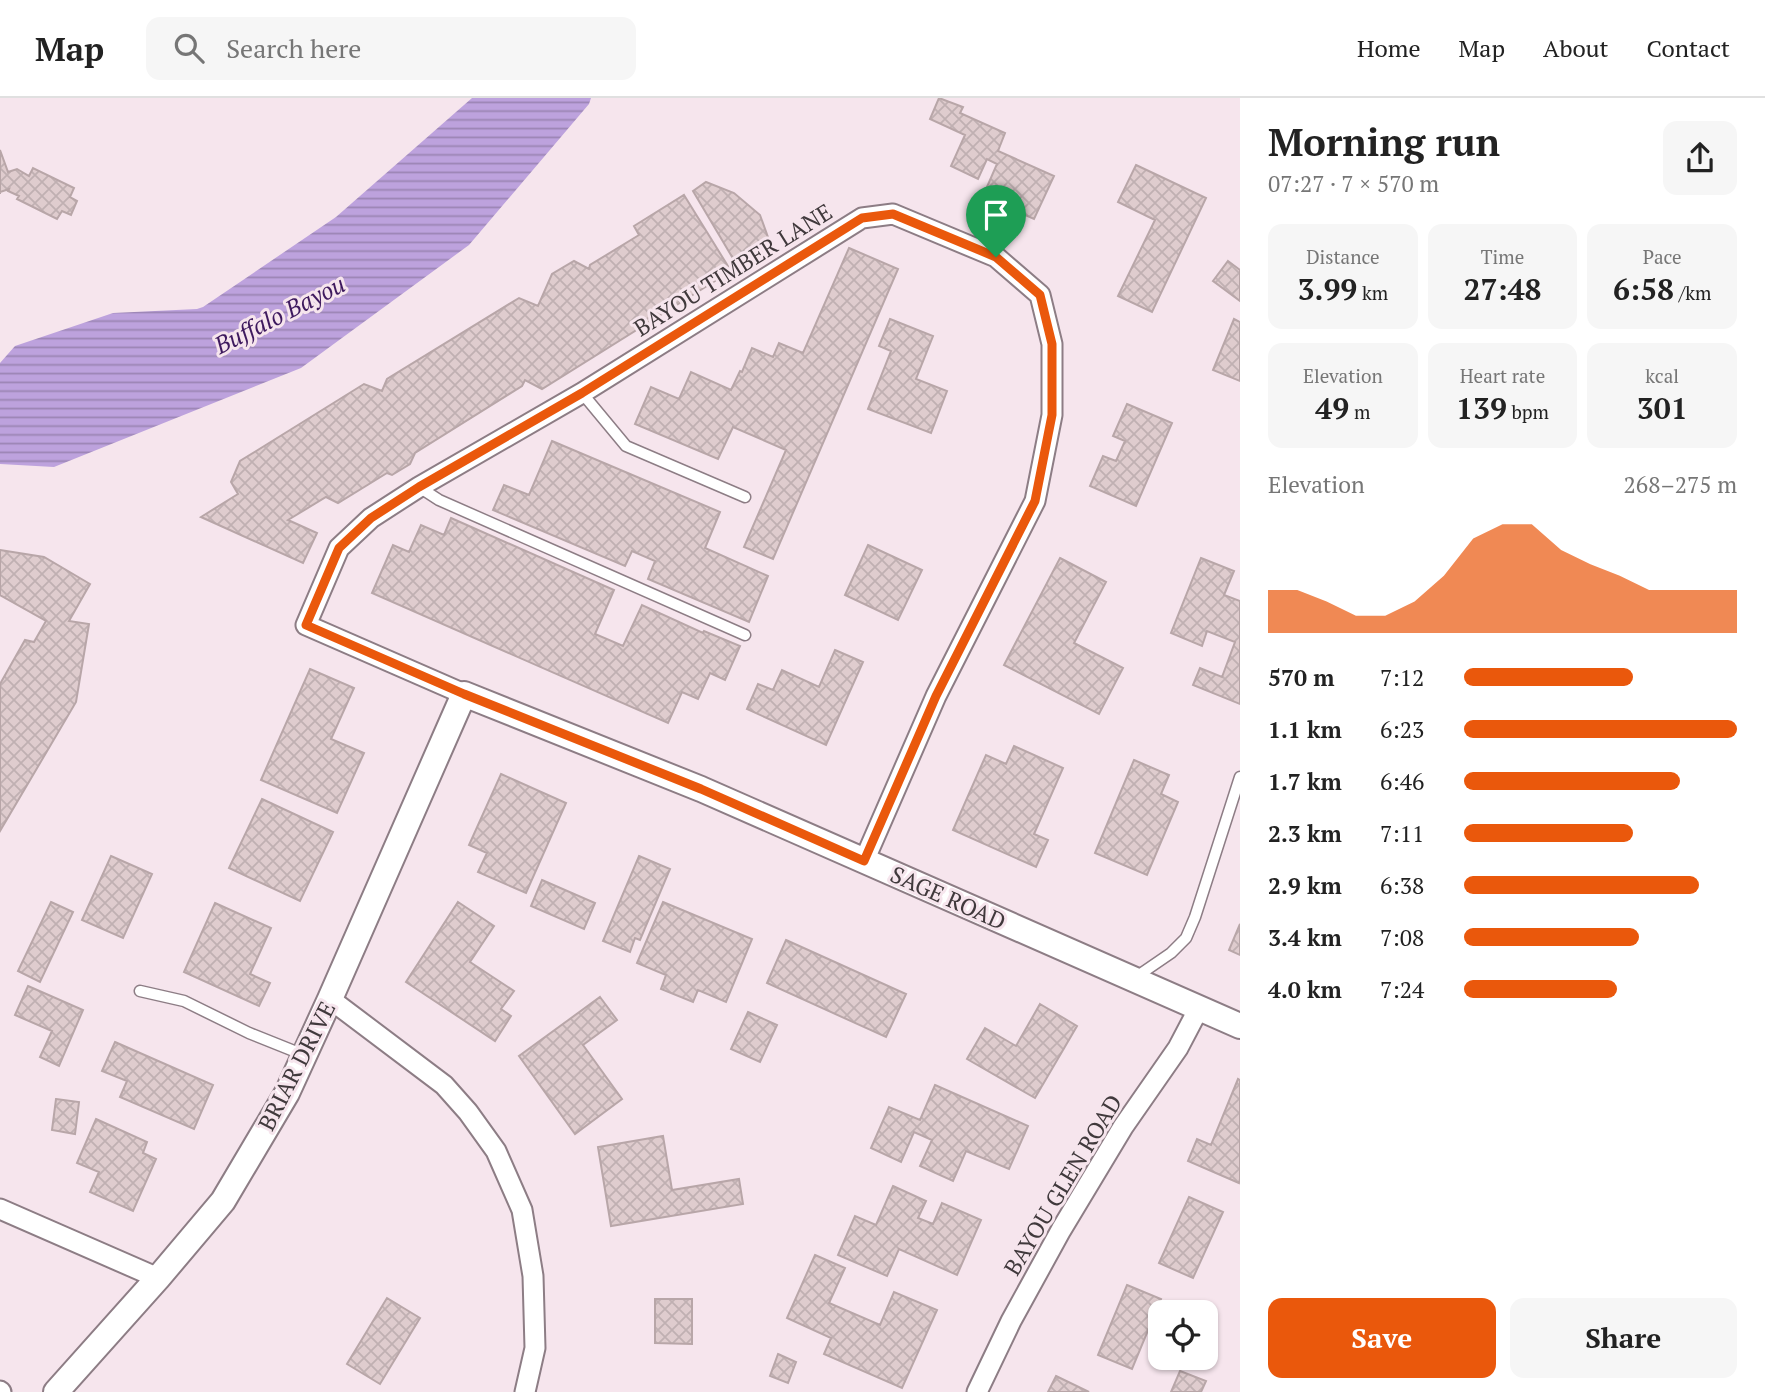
<!DOCTYPE html>
<meta charset="utf-8">
<style>
:root{--surface:#fff;--page:#f6f6f6;--text:#222;--muted:#767676;--line:#e0e0e0;--accent:#ea580c}
body{margin:0;font-family:"PT Serif",serif;background:var(--page);color:var(--text);height:100vh;display:flex;flex-direction:column;font-size:26px;white-space:nowrap}
*{box-sizing:border-box;margin:0}
p{font-size:23px;color:var(--muted)}
.icon{flex:none;width:38px;height:38px;fill:none;stroke:currentColor;stroke-width:2;stroke-linecap:round;stroke-linejoin:round}
.map{position:relative;flex:1;overflow:hidden}
.details{display:flex;flex-direction:column;background:var(--surface);width:525px}
.details>*{flex:none}
.controls{position:absolute;left:1148px;top:1202px;display:grid;gap:14px}
.controls a{display:grid;place-items:center;width:70px;height:70px;border-radius:14px;background:var(--surface);box-shadow:0 2px 5px #0004;font-size:35px}
.pin{position:absolute;display:grid;place-items:center;width:60px;height:60px;color:#fff;margin:-72px -30px;border-radius:50% 50% 50% 0;rotate:-45deg;box-shadow:0 0 7px #0007}
.pin .icon{rotate:45deg}
.round{display:grid;place-items:center;flex:none;width:74px;height:74px;border-radius:14px;background:var(--page)}
.overview{display:flex;align-items:center;justify-content:space-between;height:119px;padding:0 28px}
h1{font-size:38px;font-weight:800;line-height:52px}
.stats{display:grid;grid-template-columns:repeat(3,1fr);gap:10px;height:119px;padding:7px 28px}
.stats div{display:grid;align-content:center;border-radius:14px;background:var(--page);text-align:center}
.stats b{font-size:30px;font-weight:800}
.stats small{font-size:19px;font-weight:400}
.stats p{font-size:19px}
.chart{height:196px;padding:14px 28px}
.chart p{display:flex;justify-content:space-between}
.chart svg{width:100%;height:126px;margin-top:7px;fill:var(--accent);opacity:.7}
.cta{display:flex;gap:14px;margin-top:auto;padding:14px 28px}
.cta a{flex:1;height:80px;border-radius:14px;background:var(--accent);color:#fff;font-size:28px;font-weight:800;line-height:80px;text-align:center}
.cta a+a{background:var(--page);color:var(--text)}
ul{padding:0 28px;list-style:none;font-size:23px}
li{display:grid;grid-template-columns:112px 84px 1fr;align-items:center;height:52px}
li i{height:18px;border-radius:9px;background:var(--accent)}
header{display:flex;align-items:center;gap:42px;box-sizing:border-box;height:98px;padding:0 35px;background:var(--surface);border-bottom:2px solid var(--line)}
header strong{font-size:33px}
nav{display:flex;gap:38px;margin-inline-start:auto;font-size:24px}
.search{width:490px;height:63px;background:var(--page);display:flex;align-items:center;gap:18px;box-sizing:border-box;padding:0 24px;border-radius:14px;color:var(--muted);font-size:26px}
main{display:flex;flex:1;min-height:0}
.map>svg:first-child{display:block}
.water{fill:url(#water-rules)}
.building{fill:url(#building-cross-hatch);stroke:#b8a6a8;stroke-width:2}
.lines{fill:none;stroke-linecap:round;stroke-linejoin:round}
.service-casing{stroke:#8d7d85;stroke-width:13}
.minor-casing{stroke:#8d7d85;stroke-width:23}
.tertiary-casing{stroke:#8d7d85;stroke-width:28}
.service{stroke:#fff;stroke-width:10}
.minor{stroke:#fff;stroke-width:19}
.tertiary{stroke:#fff;stroke-width:24}
.route-casing{stroke:#fff;stroke-width:14}
.route{stroke:#ea580c;stroke-width:9}
.labels{text-anchor:middle;stroke-width:6;stroke-linejoin:round;paint-order:stroke}
.street-label{font-size:23px;fill:#40393c;stroke:#f6e5ed}
.water-label{font-size:24px;font-style:italic;fill:#3e195e;stroke:#f6e5ed}
</style>
<header>
<strong>Map</strong>
<div class="search"><svg class="icon" aria-label="search" viewBox="0 0 24 24"><circle cx="10" cy="10" r="6"/><path d="M15 15l6 6"/></svg>Search here</div>
<nav><a>Home</a><a>Map</a><a>About</a><a>Contact</a></nav>
</header>
<main>
<div class="map">
<svg width="1240" height="1294" viewBox="0 0 1240 1294">
<defs>
<pattern id="water-rules" width="6" height="5" patternUnits="userSpaceOnUse" patternTransform="scale(1.75)"><rect width="6" height="5" fill="#bda2dd"/><path d="M0 2.5h6" fill="none" stroke="#9b85b4"/></pattern>
<pattern id="building-cross-hatch" width="8" height="8" patternUnits="userSpaceOnUse" patternTransform="scale(1.75)"><rect width="8" height="8" fill="#dfccce"/><path d="M0 0l8 8M0 8l8-8" fill="none" stroke="#c0b0b2"/></pattern>
</defs>
<rect width="100%" height="100%" fill="#f6e5ed"/>
<path class="water" d="M472 0H591L589 6 469 147 301 270 54 369 0 366V265L15 248 113 215 197 211 203 209 336 119Z"/>
<path class="building" d="M939 0 963 9 960 15 1005 35 998 53 1054 78 1034 121 983 98 997 66 987 61 978 81 951 68 965 37 930 21Z
M0 52 8 74 17 71 29 78 33 70 74 90 70 99 77 103 71 117 62 113 57 121 17 101 19 98 8 93 9 91 0 94V96Z
M1136 67 1206 100 1152 214 1118 198 1155 122 1118 104Z
M706 84 734 95 760 117 773 153 741 174 693 93Z
M684 97 731 173 542 291 525 282 522 288 415 355 410 366 392 377 387 375 338 405 326 399 288 422 317 435 303 465 201 419 238 396 231 384 240 363 364 286 382 293 387 281 519 200 538 208 552 176 574 163 589 171 590 167 639 137 634 128Z
M849 150 898 171 773 461 744 449 786 352 733 329 718 361 635 326 651 289 679 301 691 274 731 292 740 273 742 274 752 250 773 259 779 245 803 255Z
M1228 163 1240 172V203L1213 183Z
M890 221 933 238 916 281 947 293 931 335 868 311 891 253 879 248Z
M1234 221 1240 224V283L1213 272Z
M1127 306 1172 325 1136 408 1090 388 1103 358 1116 363 1125 343 1113 338Z
M552 343 720 414 705 450 768 478 749 524 648 481 655 463 632 453 625 468 493 412 504 387 529 397Z
M451 420 614 492 595 536 623 548 642 507 703 535 704 533 740 548 725 582 710 575 698 601 682 594 668 625 372 495 393 447 409 454 421 427 444 437Z
M868 447 922 472 898 522 845 497Z
M0 452 44 459 90 486 69 523 89 526 76 604 0 733V586L25 542 34 544 46 523 0 497Z
M1060 460 1106 484 1074 545 1123 570 1099 616 1004 567Z
M1201 460 1234 473 1224 497 1240 503V606L1193 587 1200 570 1222 579 1235 544 1207 533 1202 548 1171 535Z
M835 552 863 564 826 647 747 611 758 586 773 592 782 572 819 589Z
M310 571 354 590 331 641 364 655 337 715 261 682Z
M1014 648 1063 670 1034 736 1048 742 1036 769 953 732 986 657 1006 666Z
M1134 662 1169 677 1161 696 1178 704 1147 777 1095 755Z
M501 676 566 705 526 795 478 774 487 755 469 747Z
M262 701 333 734 300 803 229 770Z
M111 758 152 776 123 840 82 822Z
M639 758 670 771 640 842 635 840 630 854 603 843Z
M542 782 595 805 584 831 531 808Z
M51 804 73 814 40 884 18 873Z
M458 804 494 828 470 864 514 893 501 911 511 918 495 943 406 884Z
M663 804 752 841 726 904 698 892 693 904 661 891 666 877 637 865Z
M215 805 271 830 250 876 270 885 259 908 184 874Z
M1240 826V857L1229 852Z
M786 842 906 896 886 939 767 885Z
M28 888 83 912 59 968 40 959 52 933 15 917Z
M600 899 617 922 583 947 622 1001 575 1036 519 958Z
M1040 906 1077 928 1035 1000 967 961 985 930 1016 948Z
M748 914 777 927 760 964 731 951Z
M115 944 213 987 194 1031 120 999 127 983 102 973Z
M1238 981 1240 982V1081L1239 1085 1188 1063 1197 1041 1211 1047Z
M935 987 1028 1028 1009 1071 966 1053 953 1083 920 1068 932 1042 914 1034 901 1064 871 1050 889 1009 920 1022Z
M56 1001 79 1004 75 1036 52 1032Z
M96 1021 147 1044 143 1055 156 1061 133 1113 90 1094 99 1074 77 1065Z
M663 1038 672 1092 739 1081 743 1106 611 1128 598 1049Z
M893 1088 926 1103 918 1120 933 1126 942 1105 981 1122 957 1177 899 1151 887 1178 838 1157 855 1118 876 1127Z
M1189 1099 1223 1114 1193 1180 1159 1165Z
M815 1157 845 1170 829 1205 880 1227 894 1194 937 1212 902 1290 824 1256 831 1240 787 1220Z
M1127 1187 1161 1201 1132 1271 1098 1257Z
M387 1200 420 1220 380 1286 347 1266Z
M655 1201H692V1246L655 1245Z
M778 1256 796 1264 788 1285 770 1278Z
M1180 1273 1206 1283 1201 1294H1171Z
M1056 1278 1089 1294H1048Z"/>
<g class="lines">
<g class="service-casing">
<path id="service" d="M582 295 626 348 745 399
M419 389 439 402 745 537
M1136 879 1171 855 1186 840 1195 819 1240 679
M140 893 184 903 249 935 304 957"/>
</g>
<g class="minor-casing">
<path id="minor" d="M464 596 306 527 339 450 371 420 419 389 582 295 862 120 893 116 996 159 1040 197 1052 246V317L1035 403 936 598 864 763
M330 901 444 987 468 1014 496 1053 522 1112 533 1178 535 1250 525 1294
M0 1111 158 1180
M0 1293 1 1294
M977 1294 1011 1223 1061 1132 1123 1029 1178 950 1199 910"/>
</g>
<g class="tertiary-casing">
<path id="tertiary" d="M56 1294 158 1180 223 1103 287 995 330 901 464 596 701 691 1240 928"/>
</g>
<use href="#service" class="service"/>
<use href="#minor" class="minor"/>
<use href="#tertiary" class="tertiary"/>
</g>
<g class="lines">
<g class="route-casing">
<path id="route" d="M893 116 996 159 1040 197 1052 246V317L1035 403 936 598 864 763 701 691 464 596 306 527 339 450 371 420 419 389 582 295 862 120Z"/>
</g>
<use href="#route" class="route"/>
</g>
<g class="labels">
<g class="street-label">
<text transform="translate(733 172) rotate(-32)" y="8">BAYOU TIMBER LANE</text>
<text transform="translate(948 800) rotate(24)" y="8">SAGE ROAD</text>
<text transform="translate(297 968) rotate(-63)" y="8">BRIAR DRIVE</text>
<text transform="translate(1063 1087) rotate(-59)" y="8">BAYOU GLEN ROAD</text>
</g>
<g class="water-label">
<text transform="translate(280 217) rotate(-27)" y="8">Buffalo Bayou</text>
</g>
</g>
</svg>
<div class="controls">
<a><svg class="icon" aria-label="locate" viewBox="0 0 24 24"><circle cx="12" cy="12" r="6"/><path d="M12 2v4M12 18v4M2 12h4M18 12h4"/></svg></a>
</div>
<div class="pin" style="left:996px;top:159px;background:#1e9e55"><svg class="icon" aria-label="arrive" viewBox="0 0 24 24"><path d="M6 21V4h12l-3 4 3 4H6"/></svg></div>
</div>
<section class="details">
<div class="overview"><div><h1>Morning run</h1><p>07:27 · 7 × 570 m</p></div><a class="round"><svg class="icon" aria-label="share" viewBox="0 0 24 24"><path d="M12 15V3M7 8l5-5 5 5M5 13v7h14v-7"/></svg></a></div>
<div class="stats">
<div><p>Distance</p><b>3.99<small> km</small></b></div>
<div><p>Time</p><b>27:48</b></div>
<div><p>Pace</p><b>6:58<small> /km</small></b></div>
</div>
<div class="stats">
<div><p>Elevation</p><b>49<small> m</small></b></div>
<div><p>Heart rate</p><b>139<small> bpm</small></b></div>
<div><p>kcal</p><b>301</b></div>
</div>
<div class="chart"><p><span>Elevation</span>268–275 m</p>
<svg viewBox="0 0 160 44" preserveAspectRatio="none"><path d="M0 44V29L10 29L20 33L30 38L40 38L50 33L60 24L70 11L80 6L90 6L100 15L110 20L120 24L130 29L140 29L150 29L160 29V44z"/></svg>
</div>
<ul>
<li><b>570 m</b>7:12<i style="width:62%"></i></li>
<li><b>1.1 km</b>6:23<i style="width:100%"></i></li>
<li><b>1.7 km</b>6:46<i style="width:79%"></i></li>
<li><b>2.3 km</b>7:11<i style="width:62%"></i></li>
<li><b>2.9 km</b>6:38<i style="width:86%"></i></li>
<li><b>3.4 km</b>7:08<i style="width:64%"></i></li>
<li><b>4.0 km</b>7:24<i style="width:56%"></i></li>
</ul>
<div class="cta"><a>Save</a><a>Share</a></div>
</section>
</main>
